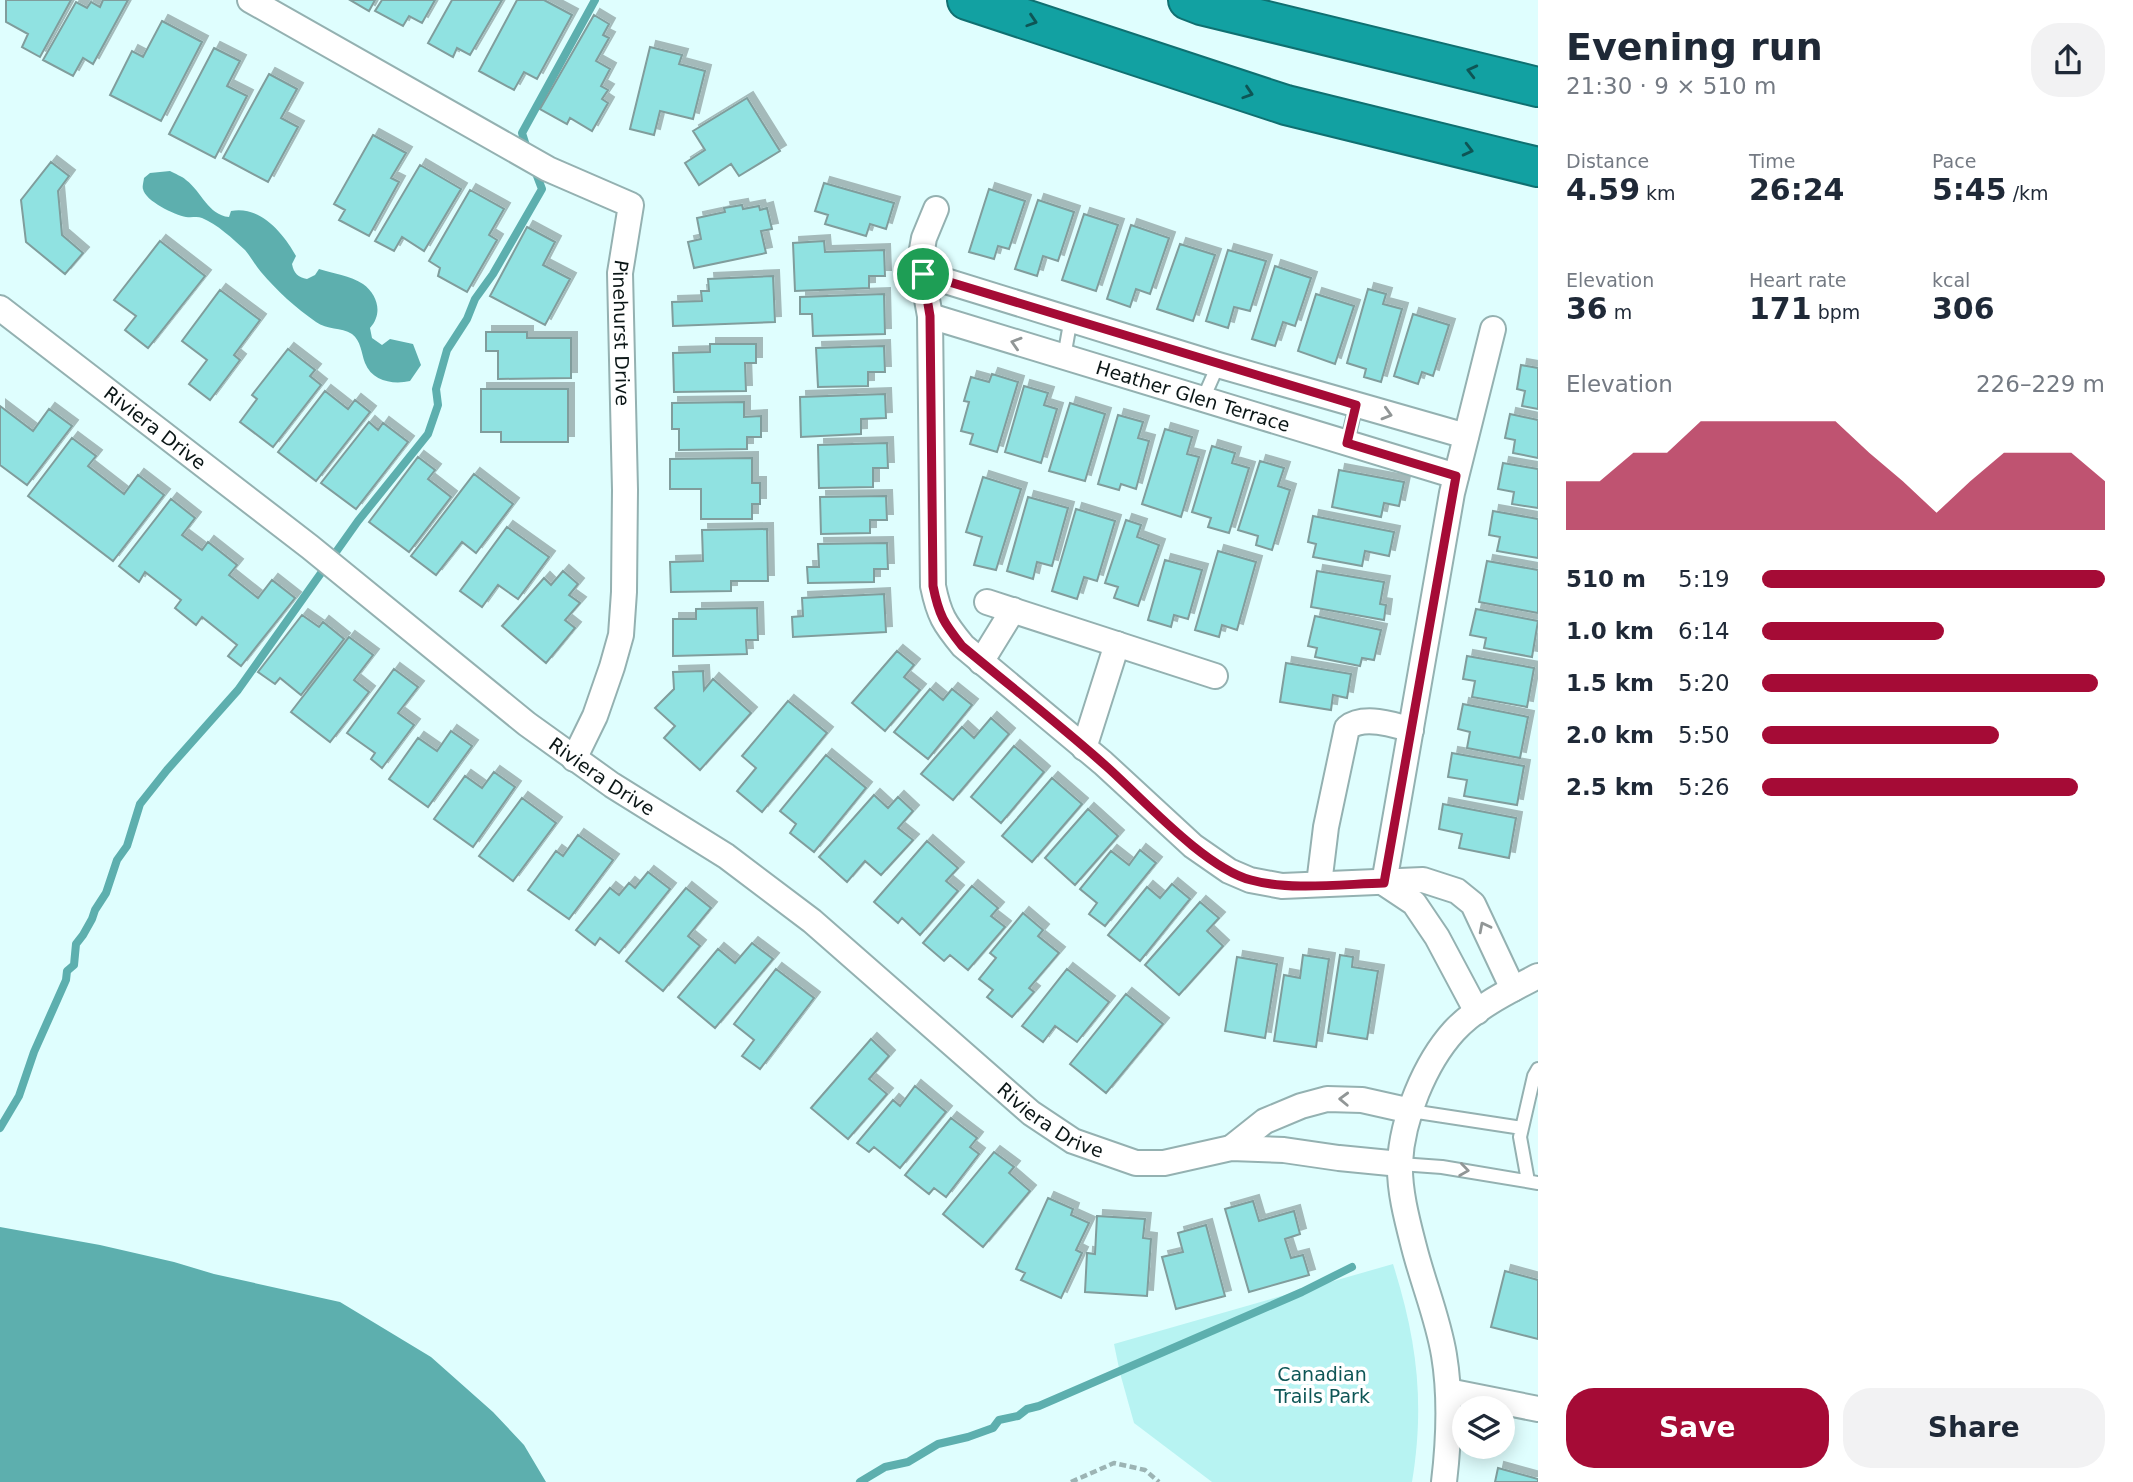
<!DOCTYPE html>
<meta charset="utf-8">
<style>
:root{--surface:#fff;--page:#f2f2f3;--text:#1f2937;--muted:#747a83;--accent:#a50b36}
body{margin:0;font-family:"DejaVu Sans",sans-serif;background:var(--page);color:var(--text);height:100vh;display:flex;flex-direction:column;font-size:26px;white-space:nowrap}
*{box-sizing:border-box;margin:0}
p{font-size:23px;color:var(--muted)}
.icon{flex:none;width:38px;height:38px;fill:none;stroke:currentColor;stroke-width:2;stroke-linecap:round;stroke-linejoin:round}
.map{position:relative;flex:1;overflow:hidden}
.side{display:flex;flex-direction:column;background:var(--surface);width:595px}
.side>*{flex:none}
.buttons{position:absolute;left:1452px;top:1396px;display:grid;gap:14px}
.buttons a{display:grid;place-items:center;width:63px;height:63px;border-radius:50%;background:var(--surface);box-shadow:0 4px 18px #0003;font-size:35px}
.pin{position:absolute;display:grid;place-items:center;width:60px;height:60px;color:#fff;margin:-30px;border:4px solid #fff;border-radius:50%;box-shadow:0 2px 7px #0007}
.round{display:grid;place-items:center;flex:none;width:74px;height:74px;border-radius:28px;background:var(--page)}
.headline{display:flex;align-items:center;justify-content:space-between;height:119px;padding:0 28px}
h1{font-size:38px;font-weight:600;line-height:52px}
.stats{display:grid;grid-template-columns:repeat(3,1fr);gap:10px;height:119px;padding:7px 28px}
.stats div{display:grid;align-content:center}
.stats b{font-size:30px;font-weight:600}
.stats small{font-size:19px;font-weight:400}
.stats p{font-size:19px}
.chart{height:196px;padding:14px 28px}
.chart p{display:flex;justify-content:space-between}
.chart svg{width:100%;height:126px;margin-top:7px;fill:var(--accent);opacity:.7}
.cta{display:flex;gap:14px;margin-top:auto;padding:14px 28px}
.cta a{flex:1;height:80px;border-radius:28px;background:var(--accent);color:#fff;font-size:28px;font-weight:600;line-height:80px;text-align:center}
.cta a+a{background:var(--page);color:var(--text)}
ul{padding:0 28px;list-style:none;font-size:23px}
li{display:grid;grid-template-columns:112px 84px 1fr;align-items:center;height:52px}
li i{height:18px;border-radius:9px;background:var(--accent)}
main{display:flex;flex:1;min-height:0}
.map>svg:first-child{display:block}
.green{fill:#b7f3f2}
.water{fill:#5dafae}
.lines{fill:none;stroke-linecap:round;stroke-linejoin:round}
.stream{stroke:#5dafae;stroke-width:8}
.building{fill:#90e2e1;stroke:#809d9c;stroke-width:2;filter:url(#shadow)}
.lane-casing{stroke:#94b1b1;stroke-width:16}
.street-casing{stroke:#94b1b1;stroke-width:28}
.highway-casing{stroke:#107071;stroke-width:42}
.path{stroke:#9cb4b4;stroke-width:4.5;stroke-dasharray:7 3.5;stroke-linecap:butt}
.lane{stroke:#fff;stroke-width:12}
.street{stroke:#fff;stroke-width:24}
.highway{stroke:#12a1a2;stroke-width:38}
.oneway{stroke:#0e5555}
.oneway2{stroke:#919696}
.route-casing{stroke:#fff;stroke-width:14}
.route{stroke:#a50b36;stroke-width:9}
.labels{text-anchor:middle;stroke-width:7;stroke-linejoin:round;paint-order:stroke}
.street-label{font-size:19px;fill:#0b1616;stroke:#fff}
.park-label{font-size:19px;fill:#0e5656;stroke:#fff}
</style>
<main>
<div class="map">
<svg width="1538" height="1482" viewBox="0 0 1538 1482">
<defs>
<filter id="shadow"><feDropShadow dx="6" dy="-6" stdDeviation="0" flood-color="#0004"/></filter>
</defs>
<rect width="100%" height="100%" fill="#dffefe"/>
<path class="green" d="M1393 1264C1417 1340 1425 1403 1412 1482H1212L1134 1423 1120 1373 1114 1344Z"/>
<path class="water" d="M170 171C175 174 182 176 186 180 202 192 208 215 229 217L231 211C260 205 284 234 296 256L292 264C294 274 298 277 307 279L315 275 319 269C332 273 351 276 363 284 378 295 383 314 370 328L372 338 382 345 390 339 413 344 421 365 410 381C393 385 372 381 365 363 361 352 361 341 352 334 341 327 327 330 316 322 296 308 277 291 261 272 255 265 251 257 245 250 233 239 217 224 202 218 197 216 192 218 186 217 175 215 145 201 143 189 142 188 144 179 144 178L150 173Z
M0 1227 100 1245 174 1262 214 1274 340 1302 431 1357 493 1412 524 1445 546 1482H0Z"/>
<g class="lines">
<path class="stream" d="M528 152 522 133 595 0
M0 1128 19 1096 34 1052 66 980 67 971 74 965 76 944 83 935 92 919 95 910 106 893 117 860 127 846 140 804 167 770 238 690 358 521 428 434 438 405 436 389 447 350 467 319 475 299 493 274 542 189 534 168
M860 1482 885 1467 908 1462 938 1444 968 1437 993 1428 999 1420 1018 1416 1027 1409 1039 1406 1302 1292 1352 1267"/>
</g>
<path class="building" d="M6 0H71L40 57 22 47 28 34 6 22Z
M103 0H128L93 64 83 58 73 76 43 60 76 2 87 8 91 2 100 7Z
M350 0H375L369 11Z
M382 0H435L422 23 409 16 403 26 375 11Z
M452 0H502L470 55 457 48 453 57 428 43Z
M517 0H544L572 15 537 79 524 72 514 90 479 71Z
M594 15 609 24 603 35 609 38 596 61 610 69 601 86 608 90 602 99 608 103 592 131 570 118 567 124 540 109Z
M162 21 202 42 161 121 110 95 132 51 143 57Z
M650 47 682 55 679 64 705 71 693 119 660 111 654 135 630 129Z
M214 48 240 61 227 86 247 96 215 158 169 134Z
M269 74 297 89 281 118 298 127 268 182 223 158Z
M747 98 780 151 739 176 731 164 699 185 685 163 705 150 693 131Z
M373 135 406 153 391 178 399 182 369 236 339 220 345 210 334 204Z
M51 162 69 176 58 191 62 235 83 253 65 274 26 242 21 200Z
M420 165 461 189 424 251 402 237 394 251 375 241Z
M824 183 894 203 886 229 870 224 866 236 825 224 828 215 815 211Z
M989 189 1025 201 1009 249 998 246 994 259 969 252Z
M470 190 504 209 489 235 497 240 467 292 438 276 440 268 429 261Z
M1038 200 1074 212 1058 261 1043 256 1037 276 1015 269Z
M742 205 743 209 759 206 760 210 767 208 772 229 761 231 766 253 694 268 688 242 701 239 697 218 725 212 724 208Z
M1084 214 1118 225 1096 291 1062 280Z
M1131 225 1169 238 1150 294 1136 289 1130 307 1107 299Z
M527 227 555 242 543 265 570 279 545 325 490 296Z
M160 241 205 276 148 348 125 330 136 316 114 300Z
M824 241 825 252 884 250 885 276H869V288L795 291 793 243Z
M1180 244 1215 255 1193 321 1157 309Z
M1228 250 1266 261 1250 311 1234 307 1228 328 1206 321Z
M1275 266 1311 278 1295 326 1283 322 1275 346 1252 339Z
M773 276 775 322 673 326 672 302 702 301 701 291H709L708 279Z
M1368 289 1386 294 1383 304 1402 309 1381 382 1364 377 1366 369 1347 363Z
M220 290 260 320 234 355 240 360 210 400 189 384 207 360 182 341Z
M884 294 885 334 813 336 812 314H800V297Z
M1316 294 1354 306 1335 364 1298 351Z
M1413 314 1449 325 1433 376 1422 372 1418 384 1394 376Z
M486 332H527V338H571V378L498 379V351H486Z
M710 344H756V363H745L746 391 674 392 673 353 710 352Z
M884 346 885 372H868V386L818 387 816 348Z
M288 349 315 370 310 376 321 385 273 447 240 422 257 399 252 395Z
M1521 365 1538 368V409L1522 406 1525 391 1517 389Z
M992 374 1018 382 997 452 970 444 973 434 961 431 969 402 964 401 971 377 989 382Z
M1024 386 1048 393 1044 405 1057 409 1041 463 1005 452Z
M481 389H568V442H501V432H481Z
M325 391 348 409 355 400 370 412 316 481 278 452Z
M885 394 886 418 861 419V434L801 437 800 397Z
M744 402V417L761 416V437H747V449L679 450V429H672V403Z
M1070 403 1105 414 1085 481 1049 471Z
M0 406 33 431 49 409 72 426 27 485 0 465Z
M1510 414 1538 420V458L1513 453 1515 440 1505 438Z
M1118 415 1143 422 1138 438 1149 441 1136 489 1121 484 1119 490 1098 484Z
M369 422 378 430 383 423 408 442 356 509 321 483Z
M1165 429 1192 437 1187 454 1199 457 1181 517 1142 504Z
M72 438 96 456 88 466 124 494 138 475 164 495 113 561 28 496Z
M887 443 888 468H873V487L819 488 818 445Z
M1212 446 1235 453 1232 463 1249 468 1229 533 1208 527 1211 518 1192 512Z
M418 457 435 470 428 479 451 497 409 552 369 522Z
M752 458V483H760V504H752V519H701V489H670V459Z
M1260 461 1284 468 1278 486 1290 490 1272 550 1256 545 1258 536 1238 530Z
M1503 463 1538 469V508L1512 504 1514 492 1498 489Z
M1339 470 1404 482 1399 506 1384 503 1381 517 1332 507Z
M474 474 513 504 476 553 462 542 436 575 411 556Z
M983 477 1021 489 996 570 974 565 982 537 966 532Z
M886 496 887 520H870V533L821 534 820 497Z
M1028 497 1068 508 1052 566 1037 562 1033 579 1007 571Z
M171 499 195 518 182 535 202 550 208 542 237 565 229 575 258 598 272 580 295 598 241 666 228 656 237 645 202 617 196 625 175 608 181 600 145 572 139 582 119 566Z
M1076 509 1115 521 1097 581 1084 577 1077 599 1052 591Z
M1493 511 1538 519V558L1497 551 1500 537 1489 535Z
M1313 516 1394 532 1389 556 1365 551 1362 566 1313 557 1316 544 1308 542Z
M1126 520 1141 525 1137 537 1159 545 1138 606 1114 598 1118 587 1105 583Z
M507 527 549 557 518 599 498 585 482 607 460 591Z
M767 529 768 581H731V591L671 592 670 562 703 561 702 530Z
M887 543 888 569H874V582L808 583 807 567H819L818 544Z
M1218 551 1256 562 1237 630 1222 625 1219 637 1195 630Z
M1165 560 1202 570 1188 619 1174 615 1171 627 1148 620Z
M1487 561 1538 570V613L1479 602Z
M563 571 578 584 569 595 580 603 565 620 575 628 546 663 502 626 544 578 551 585Z
M1317 571 1384 582 1380 604 1386 605 1384 620 1311 607Z
M884 594 886 632 793 637 792 617 803 616 802 598Z
M757 608 758 640H746L747 654 673 656V619H696V609Z
M1476 609 1538 621 1532 657 1484 648 1486 638 1470 635Z
M302 615 319 627 323 622 344 639 301 695 280 678 275 684 258 672Z
M1315 616 1381 630 1374 660 1362 658 1360 666 1315 657 1317 648 1308 646Z
M349 637 373 655 354 680 369 692 330 742 291 712Z
M897 651 914 665 904 677 920 690 885 731 852 703Z
M1467 656 1534 668 1527 707 1472 697 1475 681 1463 679Z
M1286 663 1351 674 1347 698 1333 695 1331 710 1280 702Z
M394 669 418 687 398 713 414 725 382 768 371 759 375 753 347 733Z
M703 671 704 690 713 679 751 713 700 770 664 738 675 726 655 708 674 689 673 672Z
M930 689 943 700 952 689 972 705 928 759 894 732Z
M788 701 827 733 762 812 737 791 756 768 742 756Z
M1463 704 1528 717 1520 758 1467 748 1470 732 1458 729Z
M991 718 1009 734 953 800 921 774 962 727 974 738Z
M451 731 472 746 428 807 389 779 418 738 437 751Z
M1014 746 1044 772 1001 823 971 797Z
M1452 753 1524 766 1517 805 1464 796 1467 780 1448 777Z
M826 755 866 788 814 852 790 833 796 824 780 811Z
M494 772 515 787 473 847 434 819 465 776 482 788Z
M1052 778 1082 804 1032 862 1002 836Z
M874 795 888 808 898 797 913 811 898 828 913 840 881 875 865 861 847 882 819 857Z
M522 798 556 823 513 881 479 856Z
M1443 804 1516 818 1509 858 1459 848 1462 834 1439 829Z
M1088 809 1118 836 1075 885 1045 858Z
M578 835 613 860 569 919 528 890 556 851 563 856Z
M927 841 958 868 946 881 958 891 920 935 902 918 898 923 874 902Z
M1140 850 1156 863 1105 926 1089 914 1097 903 1080 889 1111 851 1129 865Z
M648 872 670 889 619 953 600 938 595 945 576 930 610 888 619 895 629 883 635 888Z
M1172 884 1190 899 1140 961 1108 935 1147 887 1160 898Z
M972 886 998 908 991 916 1005 927 968 970 950 955 944 961 923 943Z
M686 888 711 908 688 936 700 946 663 991 626 961Z
M1200 902 1219 918 1207 931 1223 946 1179 995 1145 965Z
M1023 913 1043 930 1038 936 1059 953 1029 988 1034 992 1012 1017 987 997 993 990 979 979 996 958 990 953Z
M752 943 773 959 715 1028 678 997 718 949 735 963Z
M1303 955 1329 959 1316 1047 1274 1041 1284 975 1300 978Z
M1340 955 1353 957 1352 967 1378 971 1367 1039 1328 1033Z
M1237 957 1277 964 1265 1038 1225 1031Z
M776 969 814 998 760 1069 742 1056 754 1040 734 1024Z
M1067 969 1109 1002 1077 1042 1055 1026 1043 1042 1022 1026Z
M1126 994 1163 1024 1106 1093 1070 1064Z
M871 1039 889 1056 869 1079 887 1094 848 1139 811 1108Z
M915 1086 946 1112 900 1168 874 1147 869 1152 857 1143 893 1100 900 1106Z
M951 1118 977 1138 970 1147 979 1154 946 1197 934 1188 929 1194 905 1175Z
M994 1152 1014 1167 1009 1173 1030 1191 983 1247 943 1214Z
M1048 1198 1073 1209 1071 1215 1089 1223 1076 1250 1082 1253 1061 1298 1021 1280 1025 1273 1016 1269Z
M1253 1201 1259 1221 1294 1211 1300 1234 1285 1239 1291 1258 1303 1255 1309 1275 1249 1292 1225 1209Z
M1097 1216 1145 1219 1143 1238 1151 1239 1147 1296 1085 1292 1087 1253 1095 1254Z
M1206 1225 1225 1296 1176 1309 1162 1257 1183 1252 1178 1233Z
M1505 1271 1538 1280V1339L1491 1327Z
M1498 1468 1538 1479V1482H1495Z"/>
<g class="lines">
<g class="lane-casing">
<path id="lane" d="M1064 357 1071 318
M1203 399 1218 365
M1347 443 1356 405
M1411 1111 1522 1128
M1400 1164 1442 1167 1538 1183
M1528 1181 1520 1137 1534 1076 1538 1069"/>
</g>
<g class="street-casing">
<g id="street">
<path id="s1" d="M250 0 548 169 631 205 620 273 625 490 624 592 621 635 612 667 595 716 574 759"/>
<path d="M936 209 924 238 920 261 930 316 933 586C939 615 944 623 963 646L1103 763 1193 846 1229 871 1250 880 1282 886 1423 880 1457 891 1473 904 1513 989"/>
<path d="M923 274 1218 365 1466 436"/>
<path id="s2" d="M0 308 310 547 527 724 612 785 726 856 812 921 1031 1113 1073 1141 1136 1163H1164L1231 1148 1284 1150 1339 1158 1400 1164"/>
<path id="s3" d="M930 316 1456 476"/>
<path d="M987 602 1215 676"/>
<path d="M981 662 1013 610"/>
<path d="M1084 748 1117 644"/>
<path d="M1384 883 1452 493 1493 329"/>
<path d="M1384 883 1414 903 1437 937 1477 1012"/>
<path d="M1319 884 1326 827 1347 728C1363 715 1393 724 1411 730"/>
<path d="M1231 1148 1265 1121 1301 1106 1327 1099 1362 1100 1411 1111"/>
<path d="M1448 1391 1538 1409"/>
<path d="M1444 1482C1449 1440 1451 1397 1444 1355 1438 1318 1423 1283 1414 1247 1407 1220 1399 1190 1400 1163 1402 1119 1425 1063 1454 1031 1476 1007 1509 991 1538 976"/>
</g>
</g>
<g class="highway-casing">
<path id="highway" d="M967 0 1286 105 1538 167
M1188 0 1201 5 1538 87"/>
</g>
<path class="path" d="M1071 1482 1114 1463 1145 1470 1159 1482"/>
<use href="#lane" class="lane"/>
<use href="#street" class="street"/>
<use href="#highway" class="highway"/>
</g>
<defs><path id="oneway-chevron" d="M-2-3.5L2.5 0L-2 3.5" fill="none" stroke-width="1.6" stroke-linecap="round" stroke-linejoin="round" transform="scale(1.75)"/></defs>
<g class="oneway">
<use href="#oneway-chevron" transform="translate(1032 21) rotate(18)"/>
<use href="#oneway-chevron" transform="translate(1472 71) rotate(-166)"/>
<use href="#oneway-chevron" transform="translate(1248 93) rotate(18)"/>
<use href="#oneway-chevron" transform="translate(1468 150) rotate(14)"/>
</g>
<g class="oneway2">
<use href="#oneway-chevron" transform="translate(1016 343) rotate(-163)"/>
<use href="#oneway-chevron" transform="translate(1387 414) rotate(16)"/>
<use href="#oneway-chevron" transform="translate(1484 927) rotate(-117)"/>
<use href="#oneway-chevron" transform="translate(1344 1099) rotate(-178)"/>
<use href="#oneway-chevron" transform="translate(1464 1170) rotate(8)"/>
</g>
<g class="lines">
<g class="route-casing">
<path id="route" d="M923 274 1356 405 1347 443 1456 476 1384 883C1344 884 1290 891 1251 880 1205 868 1143 799 1106 766 1059 724 1010 686 962 646 944 623 939 616 933 586L930 316Z"/>
</g>
<use href="#route" class="route"/>
</g>
<g class="labels">
<g class="street-label">
<text dy="7" stroke="none"><textPath href="#s1" startOffset="562">Pinehurst Drive</textPath></text>
<text dy="7" stroke="none"><textPath href="#s3" startOffset="275">Heather Glen Terrace</textPath></text>
<text dy="7" stroke="none"><textPath href="#s2" startOffset="196">Riviera Drive</textPath></text>
<text dy="7" stroke="none"><textPath href="#s2" startOffset="763">Riviera Drive</textPath></text>
<text dy="7" stroke="none"><textPath href="#s2" startOffset="1330">Riviera Drive</textPath></text>
</g>
<g class="park-label">
<text x="1322" y="1381">Canadian<tspan x="1322" dy="22">Trails Park</tspan></text>
</g>
</g>
</svg>
<div class="buttons">
<a><svg class="icon" aria-label="layers" viewBox="0 0 24 24"><path d="M12 4l9 5-9 5-9-5zM3 14l9 5 9-5"/></svg></a>
</div>
<div class="pin" style="left:923px;top:274px;background:#1e9e55"><svg class="icon" aria-label="arrive" viewBox="0 0 24 24"><path d="M6 21V4h12l-3 4 3 4H6"/></svg></div>
</div>
<section class="side">
<div class="headline"><div><h1>Evening run</h1><p>21:30 · 9 × 510 m</p></div><a class="round"><svg class="icon" aria-label="share" viewBox="0 0 24 24"><path d="M12 15V3M7 8l5-5 5 5M5 13v7h14v-7"/></svg></a></div>
<div class="stats">
<div><p>Distance</p><b>4.59<small> km</small></b></div>
<div><p>Time</p><b>26:24</b></div>
<div><p>Pace</p><b>5:45<small> /km</small></b></div>
</div>
<div class="stats">
<div><p>Elevation</p><b>36<small> m</small></b></div>
<div><p>Heart rate</p><b>171<small> bpm</small></b></div>
<div><p>kcal</p><b>306</b></div>
</div>
<div class="chart"><p><span>Elevation</span>226–229 m</p>
<svg viewBox="0 0 160 44" preserveAspectRatio="none"><path d="M0 44V27L10 27L20 17L30 17L40 6L50 6L60 6L70 6L80 6L90 17L100 27L110 38L120 27L130 17L140 17L150 17L160 27V44z"/></svg>
</div>
<ul>
<li><b>510 m</b>5:19<i style="width:100%"></i></li>
<li><b>1.0 km</b>6:14<i style="width:53%"></i></li>
<li><b>1.5 km</b>5:20<i style="width:98%"></i></li>
<li><b>2.0 km</b>5:50<i style="width:69%"></i></li>
<li><b>2.5 km</b>5:26<i style="width:92%"></i></li>
</ul>
<div class="cta"><a>Save</a><a>Share</a></div>
</section>
</main>
